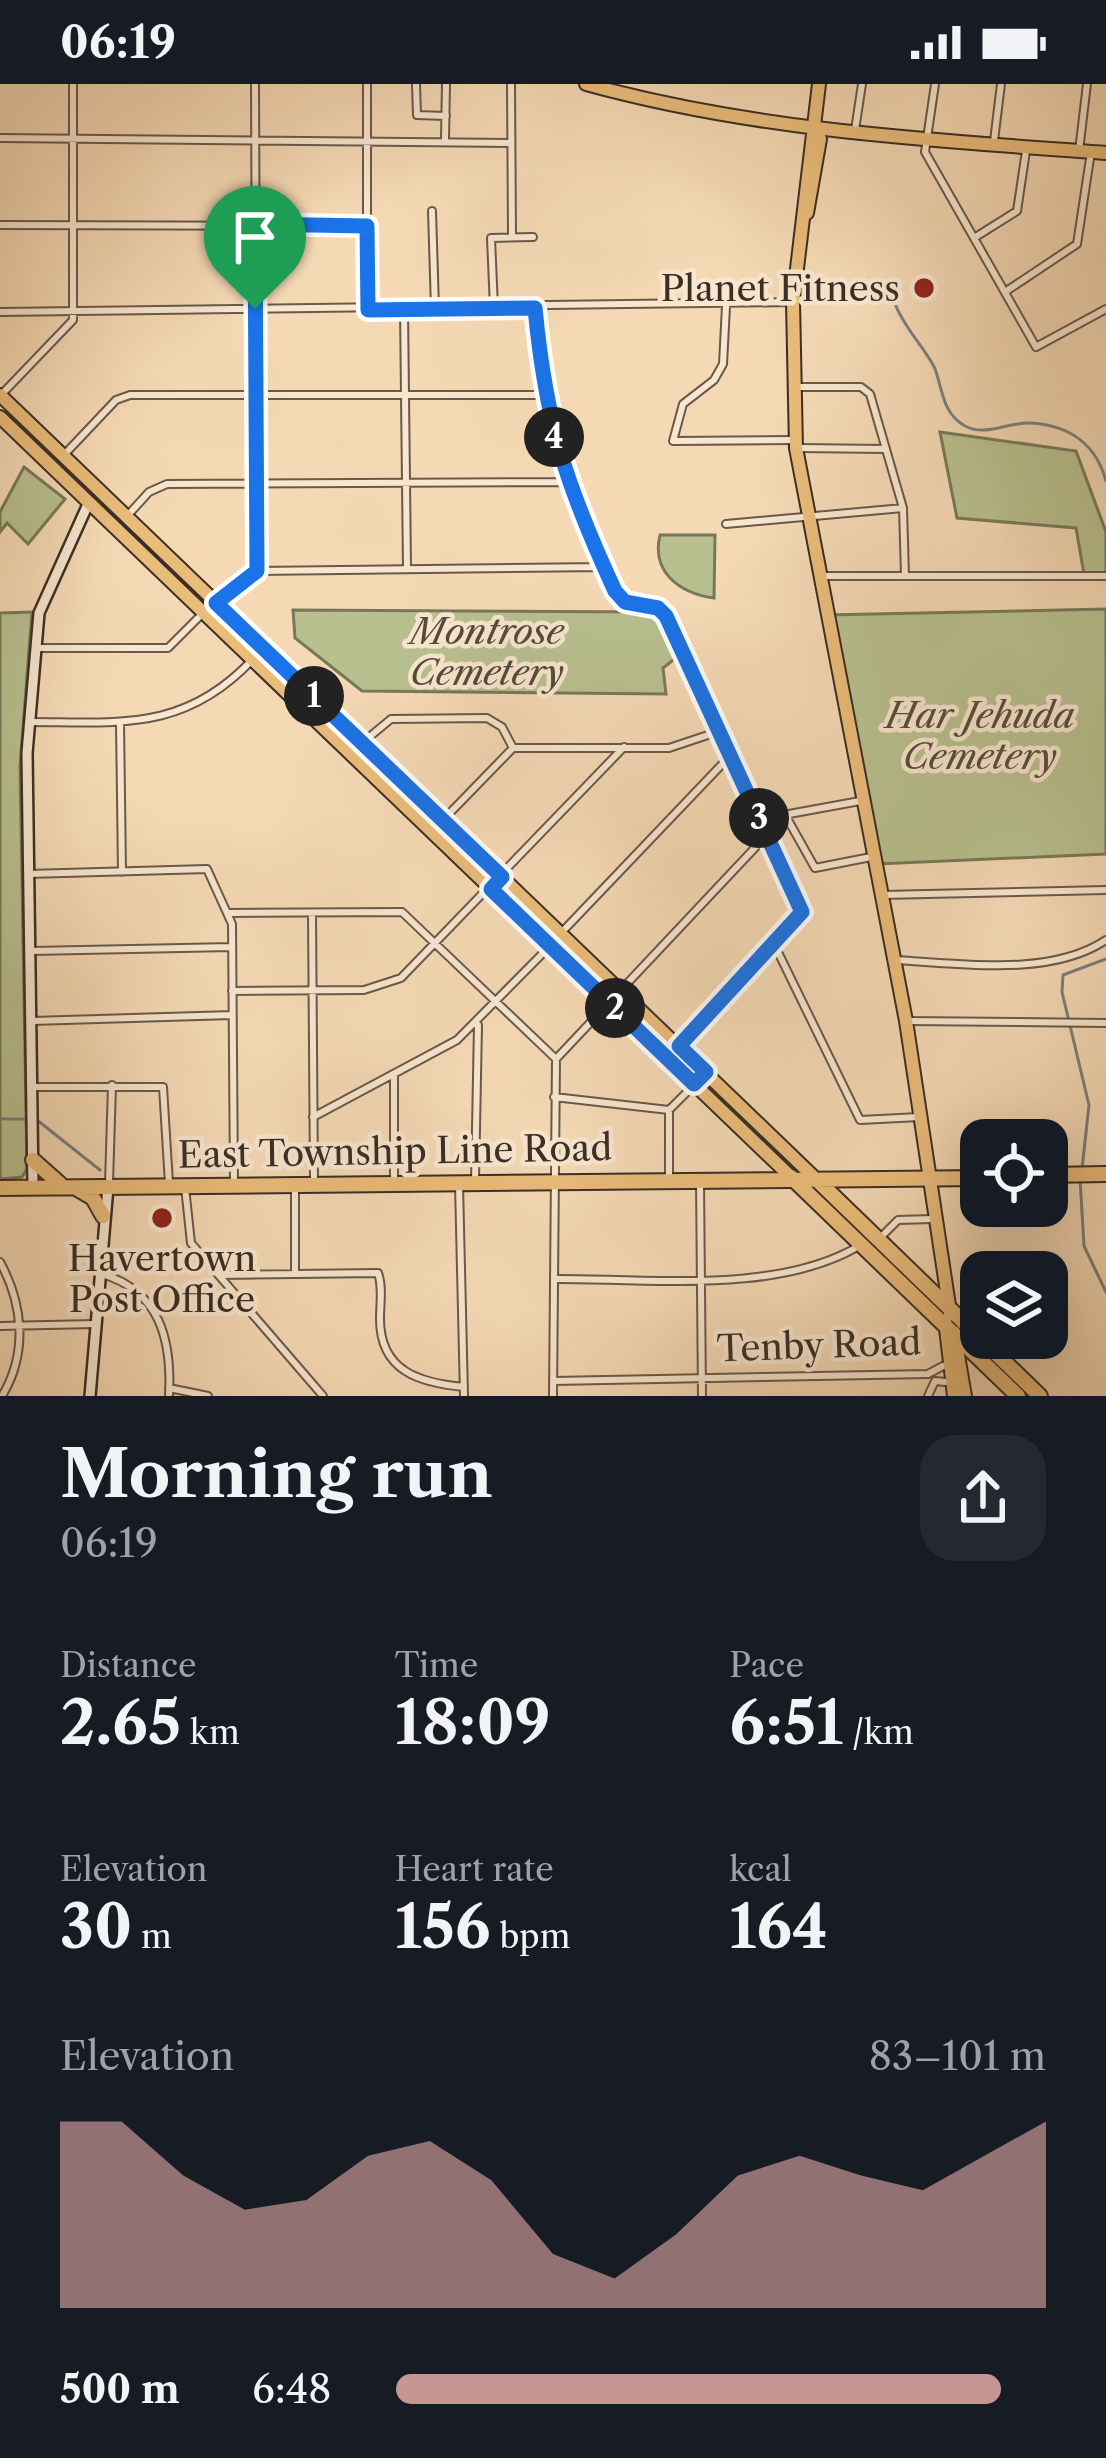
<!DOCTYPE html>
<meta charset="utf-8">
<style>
:root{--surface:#171b24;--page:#242831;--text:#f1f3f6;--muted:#9ea1a6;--accent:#c59692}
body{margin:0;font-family:"Libre Caslon Text",serif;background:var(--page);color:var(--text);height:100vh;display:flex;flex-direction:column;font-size:45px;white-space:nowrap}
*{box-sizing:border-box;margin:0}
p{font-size:39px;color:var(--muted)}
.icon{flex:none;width:66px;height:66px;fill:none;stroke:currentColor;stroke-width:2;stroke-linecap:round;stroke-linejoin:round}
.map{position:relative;height:1312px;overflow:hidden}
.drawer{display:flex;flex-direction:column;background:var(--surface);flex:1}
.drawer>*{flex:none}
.buttons{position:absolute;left:960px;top:1035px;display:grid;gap:24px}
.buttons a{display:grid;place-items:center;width:108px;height:108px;border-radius:24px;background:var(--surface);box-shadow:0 12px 48px #0002;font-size:60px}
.pin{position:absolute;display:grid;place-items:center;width:102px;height:102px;color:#fff;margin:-123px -51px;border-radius:50% 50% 50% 0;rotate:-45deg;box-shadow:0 0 12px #0007}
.pin .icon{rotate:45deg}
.km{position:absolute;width:60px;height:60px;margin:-30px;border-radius:50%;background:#222;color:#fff;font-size:33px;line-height:60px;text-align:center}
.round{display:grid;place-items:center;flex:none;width:126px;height:126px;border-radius:36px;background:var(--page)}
.summary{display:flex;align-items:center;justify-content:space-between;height:204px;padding:0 60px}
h1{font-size:66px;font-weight:800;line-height:90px}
.stats{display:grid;grid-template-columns:repeat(3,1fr);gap:18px;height:204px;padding:12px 60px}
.stats div{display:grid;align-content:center}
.stats b{font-size:60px;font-weight:800}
.stats small{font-size:33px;font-weight:400}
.stats p{font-size:33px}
.chart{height:336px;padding:24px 60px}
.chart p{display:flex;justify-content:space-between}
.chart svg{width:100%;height:216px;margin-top:12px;fill:var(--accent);opacity:.7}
ul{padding:0 60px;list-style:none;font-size:39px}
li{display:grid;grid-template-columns:192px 144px 1fr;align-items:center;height:90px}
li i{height:30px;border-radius:15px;background:var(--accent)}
.status{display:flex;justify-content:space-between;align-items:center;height:84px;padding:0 60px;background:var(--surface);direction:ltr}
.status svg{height:33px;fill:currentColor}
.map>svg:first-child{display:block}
.green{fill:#b8c090;stroke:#79775b;stroke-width:3}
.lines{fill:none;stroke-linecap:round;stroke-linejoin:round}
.stream{stroke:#79807f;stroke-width:3}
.street-casing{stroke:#69594a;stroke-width:10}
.secondary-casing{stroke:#3a2e26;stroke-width:14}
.primary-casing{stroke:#3a2e26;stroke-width:16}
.highway-casing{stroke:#3a2e26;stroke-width:18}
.street{stroke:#f8e6cf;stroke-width:6}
.secondary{stroke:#f8e6cf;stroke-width:9}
.primary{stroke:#eabc7a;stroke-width:12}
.highway{stroke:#eabc7a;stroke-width:14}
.route-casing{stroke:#fff;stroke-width:24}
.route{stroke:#1a73e8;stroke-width:15}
.poi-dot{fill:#8f2418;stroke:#f8e6cf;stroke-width:4.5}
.labels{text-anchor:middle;stroke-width:9;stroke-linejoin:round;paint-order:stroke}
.poi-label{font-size:36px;fill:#3a2e26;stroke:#f8e6cf;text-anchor:end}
.park-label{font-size:36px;font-style:italic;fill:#534b3b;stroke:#f8e6cf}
.street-label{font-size:36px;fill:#3a2e26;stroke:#f8e6cf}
</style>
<div class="status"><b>06:19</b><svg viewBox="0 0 49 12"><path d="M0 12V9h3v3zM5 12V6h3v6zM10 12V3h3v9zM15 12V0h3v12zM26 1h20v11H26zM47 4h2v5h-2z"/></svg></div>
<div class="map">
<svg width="1106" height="1312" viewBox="0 0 1106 1312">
<rect width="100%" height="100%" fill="#f5d9b5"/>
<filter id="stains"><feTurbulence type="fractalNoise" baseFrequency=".00167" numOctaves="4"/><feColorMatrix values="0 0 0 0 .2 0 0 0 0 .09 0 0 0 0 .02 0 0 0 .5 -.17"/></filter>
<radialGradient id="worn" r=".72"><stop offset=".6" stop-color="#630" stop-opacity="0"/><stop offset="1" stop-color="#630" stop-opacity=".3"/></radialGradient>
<path class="green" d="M940 348 1076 367 1106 448V492L1084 490 1076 444 957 434Z
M24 383 65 415 28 460 7 439 0 448V428Z
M660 451H715L714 514C679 509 651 488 660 451Z
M1106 525V770L877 780 826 531Z
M293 526 652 528 680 571 663 584 666 610 362 607 295 554Z
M32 528 20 682 27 1085 22 1093 0 1095V529Z"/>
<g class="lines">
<path class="stream" d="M896 222C905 245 928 268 935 285 943 306 942 329 965 342 986 353 1008 338 1030 339 1069 341 1096 360 1106 397
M0 1035H27
M37 1036 100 1086
M1082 1085 1089 1021 1062 908 1063 891 1106 875
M1080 1095 1084 1162 1106 1208"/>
<g class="street-casing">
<path id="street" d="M255 0 257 487
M367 0V226
M416 0 417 31 446 32
M511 0 512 150
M935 0 925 68 1036 263 1106 225
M855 46 862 0
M0 54 510 59
M445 56 446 0
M994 57 1001 0
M1079 67 1087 0
M432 127 435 224
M0 141 367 142
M974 154 1017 127 1026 67
M1005 208 1077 160 1091 68
M726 222 723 280 714 296 683 320 673 357 795 356
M494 224 491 154 533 153
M535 224 543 311 565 398 615 507 625 518 658 523 666 532 802 828 679 962
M404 225 407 484
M0 228 793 218
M797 303H861L870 310 903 424 905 491
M2 310 73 236V0
M799 364 886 365
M63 372 116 316 130 311H543
M129 430 149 408 167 400 565 398
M726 440 903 424
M821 492H1106
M216 519 257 487 603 483
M36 564H168L203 529
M30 638C120 638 185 648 253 575
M120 638 122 788
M362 659 391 635 487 634 502 643 513 664
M860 717 789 730 788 736 815 784 871 773
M443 736 513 664H669L717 648
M28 790 207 785 232 840 234 1099
M882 811 1106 806
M228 829 402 828 556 975
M312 829 314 1098
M562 848 729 673
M775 862 860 1036 919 1033
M31 867 232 863
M894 876C959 879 1049 894 1106 856
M232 907 364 906 401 894 624 663
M32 937 232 931
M906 937 1106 939
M394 991V1097
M32 1003H163L169 1100
M554 1013 669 1026
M669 1026V1094
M669 1026 696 999
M313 1033 457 956 548 864
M475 1096 478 941
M700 1097 702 1312
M109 1099 112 1001
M459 1100 464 1312
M295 1102V1187
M185 1103 191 1159 323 1312
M881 1153 898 1136 933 1135
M0 1178C23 1220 28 1269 2 1312
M102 1190C160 1207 172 1256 169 1312
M220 1191 378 1189C383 1203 380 1220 380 1235 380 1288 421 1299 464 1303
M554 1195C648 1194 776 1211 859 1162
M0 1242 95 1240
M553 1297 928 1290 943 1282
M169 1304 208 1312
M553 1312 556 975 767 751
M928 1312 935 1297 945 1298"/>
</g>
<g class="secondary-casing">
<path id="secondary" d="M33 1103 27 669 39 529 89 418
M90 1312 108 1103"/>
</g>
<g class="primary-casing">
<path id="primary" d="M586 0C757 47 930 56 1106 69
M819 0 793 218 796 364 906 937 950 1228
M807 129 820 55
M0 311 818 1097
M0 333 791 1093
M945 1236 954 1312
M954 1248 965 1312"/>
</g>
<g class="highway-casing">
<path id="highway" d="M33 1076 60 1100
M1047 1091 1106 1090
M791 1093 1018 1312
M818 1097 1040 1312
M0 1104 981 1094
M76 1104 93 1114 103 1132"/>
</g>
<use href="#street" class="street"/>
<use href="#secondary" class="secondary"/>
<use href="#primary" class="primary"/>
<use href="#highway" class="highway"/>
</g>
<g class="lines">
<g class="route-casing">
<path id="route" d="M255 140 367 142 368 226 535 224C546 340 566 401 615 507L625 518 658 524 666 532 802 828 679 962 706 988 694 1000 491 805 502 793 216 519 257 487Z"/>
</g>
<use href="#route" class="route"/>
</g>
<g class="poi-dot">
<circle cx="924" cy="204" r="12"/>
<circle cx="162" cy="1134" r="12"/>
</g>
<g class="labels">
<g class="poi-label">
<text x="900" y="217">Planet Fitness</text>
<text x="162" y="1187" text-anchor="middle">Havertown<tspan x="162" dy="41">Post Office</tspan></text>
</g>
<g class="park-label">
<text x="487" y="560">Montrose<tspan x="487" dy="41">Cemetery</tspan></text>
<text x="980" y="644">Har Jehuda<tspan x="980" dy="41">Cemetery</tspan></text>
</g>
<g class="street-label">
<text transform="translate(395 1067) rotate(-1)" y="13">East Township Line Road</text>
<text transform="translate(819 1261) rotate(-2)" y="13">Tenby Road</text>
</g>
</g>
<rect width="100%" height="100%" filter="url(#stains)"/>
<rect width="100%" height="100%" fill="url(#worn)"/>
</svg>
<div class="buttons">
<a><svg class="icon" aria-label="locate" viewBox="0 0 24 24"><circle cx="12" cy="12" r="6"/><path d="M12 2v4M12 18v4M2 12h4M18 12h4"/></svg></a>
<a><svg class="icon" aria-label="layers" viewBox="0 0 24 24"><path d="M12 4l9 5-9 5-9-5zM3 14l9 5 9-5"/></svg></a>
</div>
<div class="pin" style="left:255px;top:225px;background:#1e9e55"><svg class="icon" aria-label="arrive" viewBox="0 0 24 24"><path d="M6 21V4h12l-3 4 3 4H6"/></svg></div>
<b class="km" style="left:314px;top:612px">1</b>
<b class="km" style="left:615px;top:924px">2</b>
<b class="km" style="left:759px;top:734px">3</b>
<b class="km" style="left:554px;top:353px">4</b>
</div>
<section class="drawer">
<div class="summary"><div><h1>Morning run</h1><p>06:19</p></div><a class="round"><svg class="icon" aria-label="share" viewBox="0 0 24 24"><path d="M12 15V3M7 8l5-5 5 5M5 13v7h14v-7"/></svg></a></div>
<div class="stats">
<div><p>Distance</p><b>2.65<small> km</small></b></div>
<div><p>Time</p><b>18:09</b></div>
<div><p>Pace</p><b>6:51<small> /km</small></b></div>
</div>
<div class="stats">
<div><p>Elevation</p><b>30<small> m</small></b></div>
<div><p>Heart rate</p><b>156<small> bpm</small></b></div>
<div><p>kcal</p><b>164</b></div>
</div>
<div class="chart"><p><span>Elevation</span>83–101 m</p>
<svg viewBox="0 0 160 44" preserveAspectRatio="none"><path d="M0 44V6L10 6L20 17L30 24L40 22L50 13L60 10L70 18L80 33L90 38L100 29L110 17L120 13L130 17L140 20L150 13L160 6V44z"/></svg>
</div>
<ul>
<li><b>500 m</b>6:48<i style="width:93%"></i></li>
</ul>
</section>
